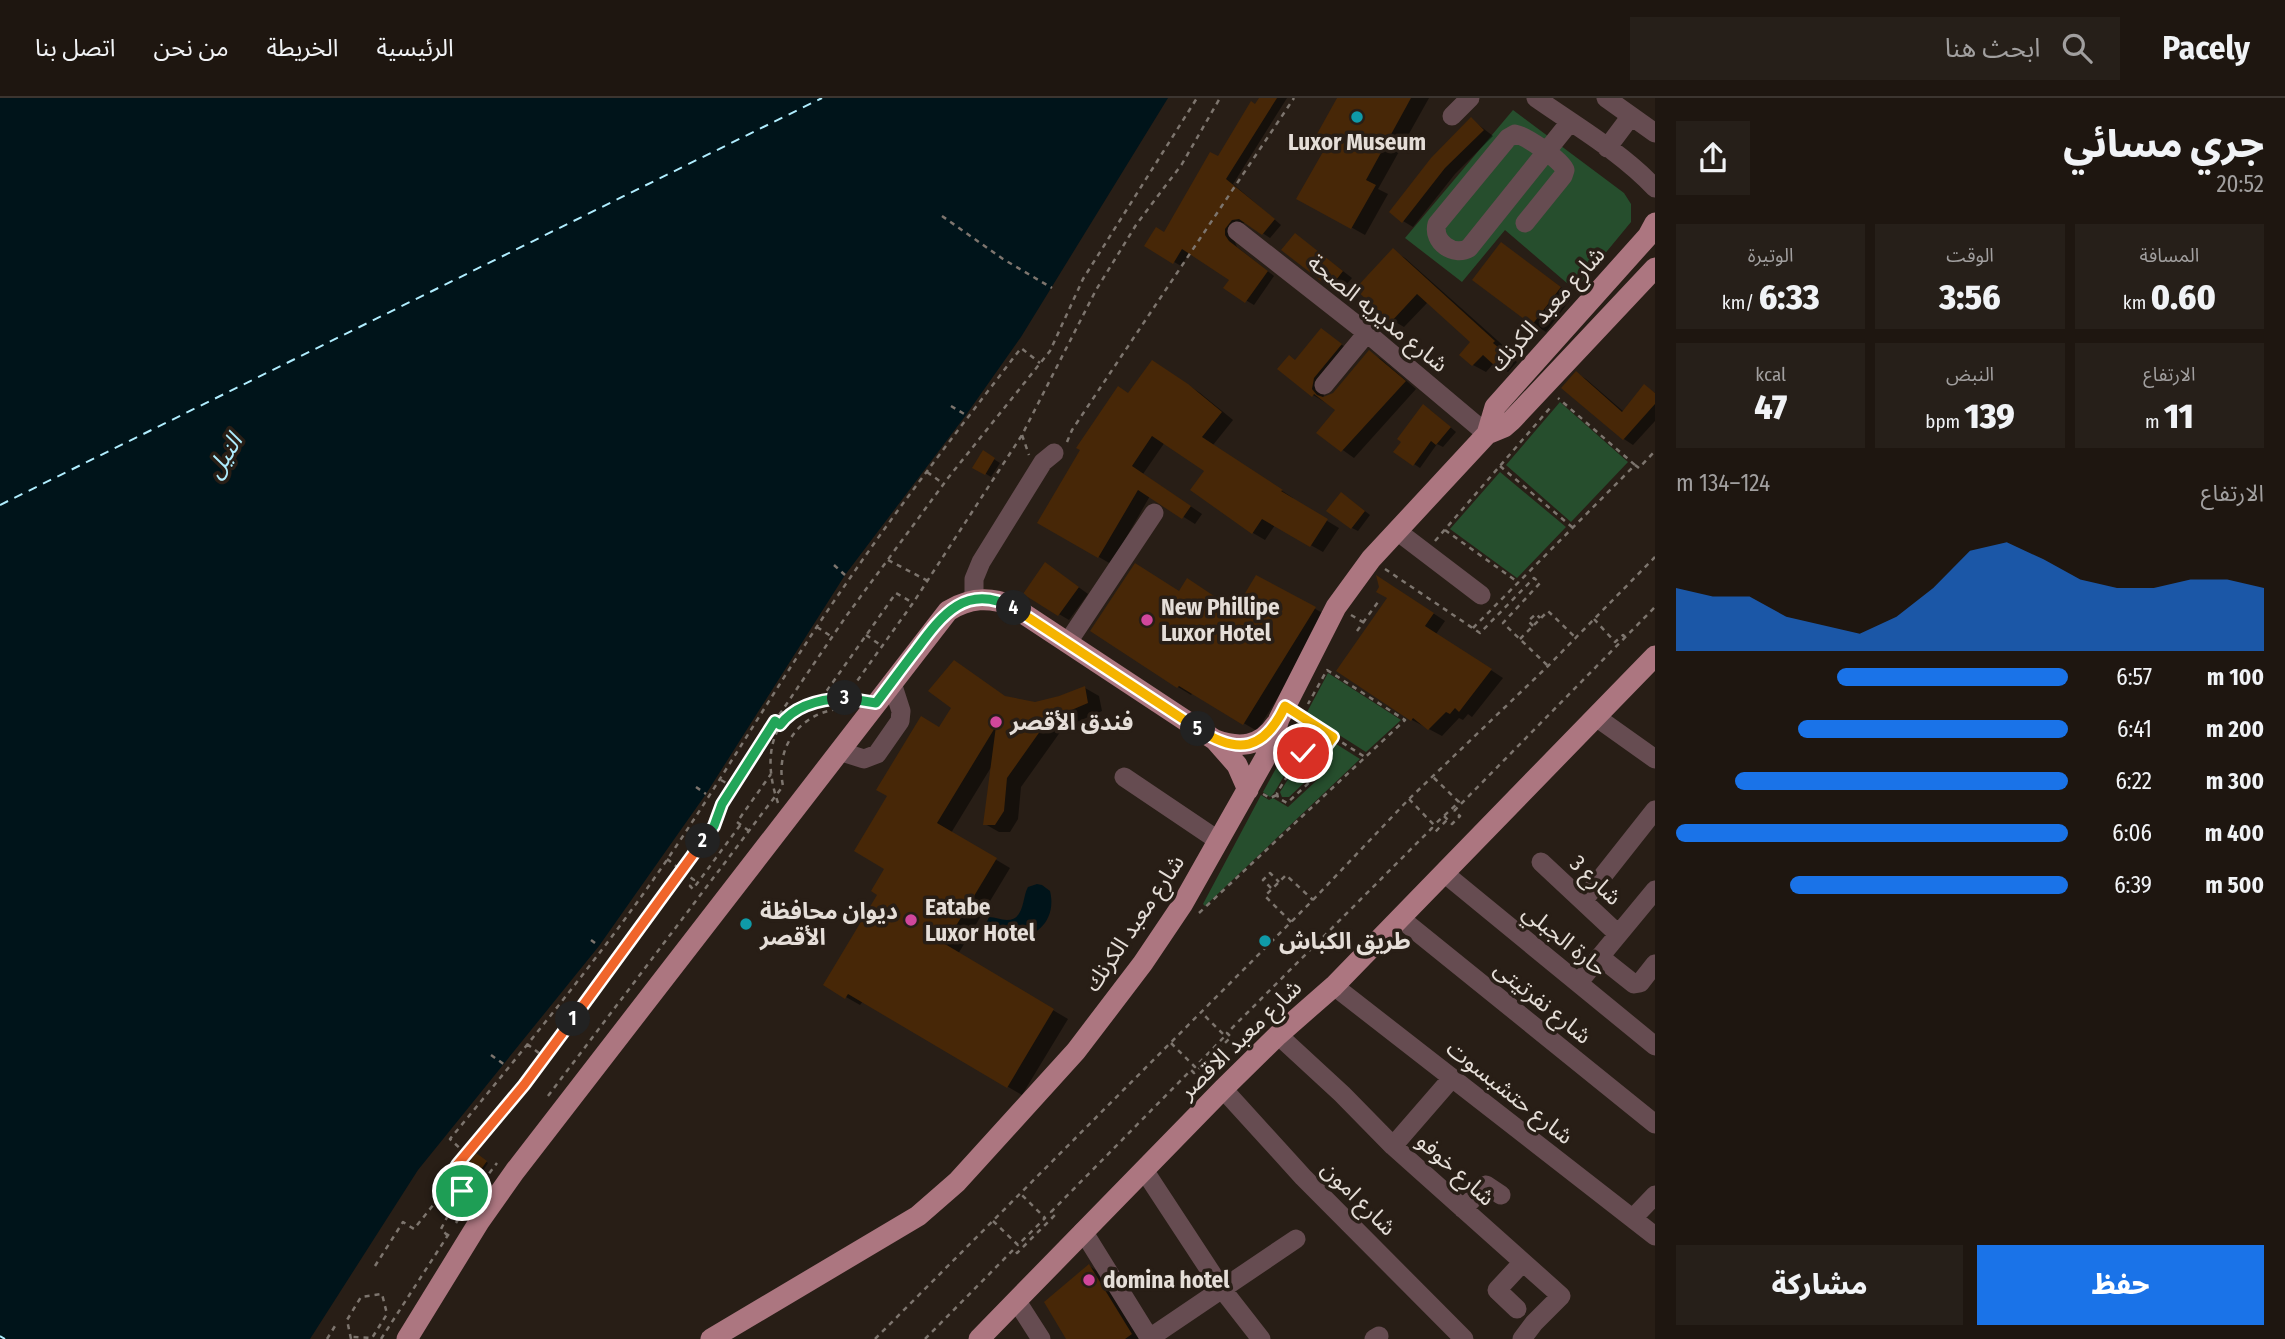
<!DOCTYPE html>
<html lang="ar">
<meta charset="utf-8">
<style>
:root{--surface:#1e1610;--page:#261f19;--text:#f1f3f6;--muted:#a19f9f;--line:#3c3530;--accent:#1a73e8}
body{margin:0;font-family:"Fira Sans Condensed","Noto Sans Arabic",sans-serif;background:var(--page);color:var(--text);direction:rtl;height:100vh;display:flex;flex-direction:column;font-size:26px;white-space:nowrap}
*{box-sizing:border-box;margin:0}
p{font-size:23px;color:var(--muted)}
.icon{flex:none;width:38px;height:38px;fill:none;stroke:currentColor;stroke-width:2;stroke-linecap:round;stroke-linejoin:round}
.map{position:relative;flex:1;overflow:hidden;direction:ltr}
.details{display:flex;flex-direction:column;background:var(--surface);width:630px}
.details>*{flex:none}
.pin{position:absolute;display:grid;place-items:center;width:60px;height:60px;color:#fff;margin:-30px;border:4px solid #fff;border-radius:50%;box-shadow:0 2px 7px #0007}
.km{position:absolute;width:35px;height:35px;margin:-18px;border-radius:50%;background:#222;color:#fff;font-size:19px;line-height:35px;text-align:center}
.round{display:grid;place-items:center;flex:none;width:74px;height:74px;border-radius:0px;background:var(--page)}
.headline{display:flex;align-items:center;justify-content:space-between;height:119px;padding:0 21px}
h1{font-size:38px;font-weight:800;line-height:52px}
.figures{display:grid;grid-template-columns:repeat(3,1fr);gap:10px;height:119px;padding:7px 21px}
.figures div{display:grid;align-content:center;border-radius:0px;background:var(--page);text-align:center}
.figures b{font-size:35px;font-weight:800}
.figures small{font-size:19px;font-weight:400}
.figures p{font-size:19px}
.chart{height:196px;padding:14px 21px}
.chart p{display:flex;justify-content:space-between}
.chart svg{width:100%;height:126px;margin-top:7px;fill:var(--accent);opacity:.7}
.cta{display:flex;gap:14px;margin-top:auto;padding:14px 21px}
.cta a{flex:1;height:80px;border-radius:0px;background:var(--accent);color:#fff;font-size:28px;font-weight:800;line-height:80px;text-align:center}
.cta a+a{background:var(--page);color:var(--text)}
ul{padding:0 21px;list-style:none;font-size:23px}
li{display:grid;grid-template-columns:112px 84px 1fr;align-items:center;height:52px}
li i{height:18px;border-radius:9px;background:var(--accent)}
header{display:flex;align-items:center;gap:42px;box-sizing:border-box;height:98px;padding:0 35px;background:var(--surface);border-bottom:2px solid var(--line)}
header strong{font-size:33px}
nav{display:flex;gap:38px;margin-inline-start:auto;font-size:24px}
.search{width:490px;height:63px;background:var(--page);display:flex;align-items:center;gap:18px;box-sizing:border-box;padding:0 24px;border-radius:0px;color:var(--muted);font-size:26px}
main{display:flex;flex:1;min-height:0}
.map>svg:first-child{display:block}
.green{fill:#264e2d}
.water{fill:#00141a}
.shadow{fill:#0007}
.lines{fill:none;stroke-linecap:round;stroke-linejoin:round}
.ferry{stroke:#afedfe;stroke-width:2;stroke-dasharray:9 7;stroke-linecap:butt}
.building{fill:#472707}
.path{stroke:#7d756e;stroke-width:2.5;stroke-dasharray:5 5;stroke-linecap:butt}
.minor{stroke:#664c51;stroke-width:19}
.major{stroke:#ac7680;stroke-width:21}
.split-1-casing{stroke:#fff;stroke-width:14}
.split-2-casing{stroke:#fff;stroke-width:14}
.split-3-casing{stroke:#fff;stroke-width:14}
.split-4-casing{stroke:#fff;stroke-width:14}
.split-5-casing{stroke:#fff;stroke-width:14}
.split-6-casing{stroke:#fff;stroke-width:14}
.split-1{stroke:#f0652b;stroke-width:9}
.split-2{stroke:#f0652b;stroke-width:9}
.split-3{stroke:#22a559;stroke-width:9}
.split-4{stroke:#22a559;stroke-width:9}
.split-5{stroke:#f5b400;stroke-width:9}
.split-6{stroke:#f5b400;stroke-width:9}
.culture-dot{fill:#0f9aa8;stroke:#281e16;stroke-width:2.5}
.hotel-dot{fill:#d1479c;stroke:#281e16;stroke-width:2.5}
.labels{text-anchor:middle;stroke-width:7;stroke-linejoin:round;paint-order:stroke}
.poi-label{font-size:23px;font-weight:bold;fill:#e5ded8;stroke:#281e16;text-anchor:start}
.street-label{font-size:23px;fill:#e5ded8;stroke:#281e16}
.water-label{font-size:24px;font-style:italic;fill:#afedfe;stroke:#281e16}
</style>
<header>
<strong>Pacely</strong>
<div class="search"><svg class="icon" aria-label="search" viewBox="0 0 24 24"><circle cx="10" cy="10" r="6"/><path d="M15 15l6 6"/></svg>ابحث هنا</div>
<nav><a>الرئيسية</a><a>الخريطة</a><a>من نحن</a><a>اتصل بنا</a></nav>
</header>
<main>
<section class="details">
<div class="headline"><div><h1>جري مسائي</h1><p>20:52</p></div><a class="round"><svg class="icon" aria-label="share" viewBox="0 0 24 24"><path d="M12 15V3M7 8l5-5 5 5M5 13v7h14v-7"/></svg></a></div>
<div class="figures">
<div><p>المسافة</p><b>0.60<small> km</small></b></div>
<div><p>الوقت</p><b>3:56</b></div>
<div><p>الوتيرة</p><b>6:33<small> /km</small></b></div>
</div>
<div class="figures">
<div><p>الارتفاع</p><b>11<small> m</small></b></div>
<div><p>النبض</p><b>139<small> bpm</small></b></div>
<div><p>kcal</p><b>47</b></div>
</div>
<div class="chart"><p><span>الارتفاع</span>124–134 m</p>
<svg viewBox="0 0 160 44" preserveAspectRatio="none"><path d="M0 44V22L10 25L20 25L30 32L40 35L50 38L60 32L70 22L80 9L90 6L100 12L110 19L120 22L130 22L140 19L150 19L160 22V44z"/></svg>
</div>
<ul>
<li><b>100 m</b>6:57<i style="width:59%"></i></li>
<li><b>200 m</b>6:41<i style="width:69%"></i></li>
<li><b>300 m</b>6:22<i style="width:85%"></i></li>
<li><b>400 m</b>6:06<i style="width:100%"></i></li>
<li><b>500 m</b>6:39<i style="width:71%"></i></li>
</ul>
<div class="cta"><a>حفظ</a><a>مشاركة</a></div>
</section>
<div class="map">
<svg width="1655" height="1241" viewBox="0 0 1655 1241">
<rect width="100%" height="100%" fill="#281e16"/>
<path class="green" d="M1513 12 1624 95 1631 106V124L1575 192 1505 132 1462 184 1405 140Z
M1560 304 1628 364 1571 424 1506 367Z
M1500 374 1566 429 1517 480 1450 431Z
M1328 575 1401 622 1366 654 1306 616Z
M1302 623 1327 639 1314 657 1301 649 1274 695 1270 699 1263 694Z
M1333 644 1360 661 1205 808 1203 806 1261 697 1269 702 1273 700 1288 709 1329 671 1320 661Z
M1302 659H1306L1319 668V671L1289 699H1282L1280 694Z"/>
<path class="water" d="M0 0H1168L1021 239 966 317 845 477 706 696 599 848 418 1072 310 1241H0Z
M1037 786 1042 787 1050 793C1060 833 1014 856 986 826L989 819C995 819 1001 822 1007 822 1025 822 1022 799 1028 789Z"/>
<path class="shadow" d="M1261 0H1287L1233 86 1281 127 1270 140 1246 124 1235 129 1232 137 1237 149 1274 178 1254 207 1225 190 1231 181 1190 154 1181 168 1147 148 1165 137Z
M1339 0H1429L1378 91 1388 96 1365 137 1299 100 1326 51Z
M1471 21 1493 38 1455 76 1413 129 1403 123 1391 114Z
M1296 137 1352 180 1340 194 1331 189Z
M1502 146 1573 198 1546 234 1533 226Z
M1393 153 1405 160 1507 251 1505 253 1517 264 1508 274 1494 265 1486 274 1473 267 1462 257 1473 244 1428 204 1404 229 1392 222Z
M1321 232 1352 254 1326 287 1323 301 1334 297 1369 255 1381 261 1416 291 1354 360 1319 335 1338 312 1313 297 1280 271 1296 263Z
M1164 271 1200 295 1233 322 1213 347 1293 400 1292 402 1339 430 1323 454 1275 427 1265 442 1253 435 1192 392 1207 373 1165 344 1143 376 1202 416 1195 426 1150 398 1111 466 1040 425 1129 297Z
M1576 275 1586 281 1624 314 1644 288 1655 295V323L1633 347 1624 341Z
M1430 312 1456 334 1443 349 1437 346 1420 370 1414 366Z
M984 355 1000 365 991 379 975 369Z
M1348 400 1370 417 1358 433 1352 430Z
M1055 472 1088 496 1069 522 1025 496Z
M1257 479 1328 518 1257 633 1193 595 1191 597 1178 589 1092 533 1180 495 1236 513Z
M1389 486 1445 523 1436 536 1503 580 1472 619 1468 616 1463 622 1459 620 1442 638 1412 622 1339 573 1389 500Z
M1085 590 1099 598 1102 613 1063 630 1021 689 1018 721 1010 734H999L985 726 993 666 951 735 1010 770 958 856 1068 921 1022 997 863 903 860 907 825 887 880 796 886 770 940 631 1008 600 1035 606Z
M477 1057 488 1065 480 1077 468 1068Z
M1089 1168 1102 1176 1143 1241H1068Z"/>
<g class="lines">
<path class="ferry" d="M0 407 822 0
M0 1238 5 1241"/>
</g>
<path class="building" d="M1259 0H1277L1226 81 1275 121 1262 137 1239 121 1232 122 1225 131V137L1229 143 1268 173 1245 205 1223 190 1229 182 1182 151 1173 166 1144 148 1156 129 1164 134 1210 54 1218 58 1251 3 1255 6Z
M1337 0H1411L1366 82 1376 87 1351 131 1296 101 1324 52 1312 45Z
M1471 19 1484 32 1445 70 1402 125 1389 114 1431 60Z
M1295 135 1343 173 1330 190 1281 152Z
M1501 144 1561 189 1532 227 1472 182Z
M1393 150 1495 243 1493 245 1506 256 1495 268 1483 257 1472 268 1459 257 1470 244 1417 196 1391 224 1355 191Z
M1321 230 1342 246 1314 280 1312 291 1317 297 1323 299 1333 295 1369 252 1406 283 1341 354 1316 335 1335 312 1314 296 1312 299 1277 271 1289 257 1295 262Z
M1152 262 1188 286 1222 314 1202 339 1283 392 1281 393 1328 421 1310 449 1262 421 1252 436 1190 392 1204 373 1152 338 1132 368 1191 408 1182 421 1138 392 1098 460 1037 425 1080 352 1076 350 1118 288 1128 295Z
M1576 273 1622 314 1644 286 1655 295V306L1623 342 1561 290Z
M1423 306 1451 329 1436 347 1431 343 1413 368 1393 354 1401 344 1397 341Z
M983 352 995 360 985 377 972 370Z
M1341 394 1365 413 1351 431 1326 413Z
M1045 464 1079 489 1058 518 1023 496Z
M1135 465 1179 493 1187 480 1235 512 1256 477 1316 509 1243 627 1179 588 1177 590 1090 533Z
M1376 477 1434 515 1425 528 1492 571 1459 614 1455 610 1450 616 1446 614 1428 632 1413 620 1411 623 1336 573 1387 500 1376 494 1379 489Z
M954 562 1005 598 1035 604 1059 598 1085 588 1088 605 1048 622 1007 680 1004 713 995 727H983L996 628 937 725 997 760 945 846 1054 911 1007 990 848 896 845 901 823 887 877 797 871 793 884 771 854 753 887 698 876 692 921 618 939 629 951 610 928 593Z
M476 1055 487 1063 477 1077 466 1069Z
M1089 1166 1132 1236 1125 1241H1066L1044 1204Z"/>
<g class="lines">
<path class="path" d="M942 118 1003 161 1052 190
M951 308 966 317
M1022 337 1029 357
M1067 344 1072 332 1294 0
M1635 367 1639 370 1655 353
M1500 368 1572 429
M927 374 944 386
M1445 432 1519 485
M1435 443 1550 310
M888 462 928 483
M834 467 845 477
M1385 471 1480 535 1534 480 1540 485 1503 525 1547 567
M1351 517 1368 527
M1594 521 1615 544 1623 537 1625 539
M1533 528 1528 523 1536 516 1540 520
M817 529 832 539
M1473 530 1635 367 1558 300
M1357 533 1378 504
M866 537 882 548
M1520 541 1548 513 1575 539
M821 601 896 495 913 505
M1300 618 1365 659
M1301 655 1310 657 1324 671 1287 705 1278 700 1277 695Z
M1316 661 1333 639
M721 682 733 689
M696 689 706 696
M1263 696 1270 700 1277 697
M1409 701 1434 727 1459 704 1433 679
M778 705C755 638 786 593 859 601
M1454 713 1655 509
M1444 718 1452 726 1460 718 1454 713
M749 733 737 724 771 676
M667 761 694 782 690 788 693 791 741 726
M1271 790 1263 782 1270 775 1279 784
M1199 815 1405 622 1327 572 1308 606
M1291 824 1265 798 1286 777 1313 802
M591 842 599 848
M1171 945 1195 969 1225 938 1201 914
M527 946 544 959
M1218 952 1231 939 1227 935 1432 730 1435 734 1447 722
M491 957 505 967
M1211 959 1215 963 1221 956 1217 951
M548 998 783 688C775 649 799 617 837 611L913 505 1022 337 1096 192 1136 127 1182 66 1220 0
M466 1056 450 1041C515 962 581 882 641 799 715 696 777 584 850 480 904 401 963 326 1021 250L1040 265
M993 1123 1018 1147 1045 1120 1020 1095
M456 1125 474 1095 497 1065
M448 1138 441 1131 469 1077 458 1067 525 987 682 773 714 728 722 706 775 623 847 517 948 380 1050 253 1083 181 1197 0
M375 1168 403 1124 414 1131 462 1071
M327 1241 335 1228
M351 1241 347 1222 361 1199 382 1196 387 1216 372 1240 352 1239
M381 1241 450 1134
M875 1241 1313 802 1409 701 1548 568 1655 459
M925 1241 1014 1151 1017 1155 1055 1117 1051 1114 1191 972 1194 975 1211 959"/>
<path class="minor" d="M1536 0C1576 28 1621 54 1655 90
M1606 0 1655 35
M1452 18 1470 0
M1607 50 1631 18
M1525 125 1563 78 1565 72C1560 61 1526 38 1515 36L1508 40 1437 126C1432 144 1454 159 1469 150L1570 24
M1237 133 1367 235 1487 336
M1324 287 1367 235
M1397 433 1481 497
M974 502V481L981 464 1043 364 1054 355
M1068 544 1154 415
M1596 619 1655 661
M839 653 864 661 877 656 900 623 901 613 892 585
M1124 679 1219 743
M1541 764 1618 836
M1444 775 1655 948
M1583 803 1655 712
M1400 820 1655 1026
M1600 859 1634 886 1640 885 1655 866
M1579 884 1655 792
M1334 888 1655 1138
M1278 937 1342 996 1393 1048 1561 1198 1534 1225 1522 1241
M1223 991 1303 1079 1464 1241
M1393 1048 1452 980
M1144 1072 1222 1191 1261 1241
M1463 1111 1486 1087 1501 1097
M1633 1120 1655 1097
M1083 1133 1150 1241
M1016 1202 1041 1241
M1517 1211 1497 1192 1523 1164
M1148 1241 1296 1141
M1374 1241 1379 1238"/>
<path class="major" d="M1487 336 1495 309 1648 138 1655 125
M1215 642 1237 667 1248 692
M407 1241 479 1124 515 1073 948 513C969 500 989 498 1012 508L1215 642C1240 651 1260 649 1276 626
M711 1241 918 1118 957 1084 1076 953 1143 865 1182 807 1268 655 1279 621 1336 509 1371 461 1487 336 1504 329 1512 322 1655 170
M979 1241 1223 991 1278 937 1334 888 1655 558"/>
</g>
<g class="lines">
<g class="split-1-casing">
<path id="split-1" d="M462 1093 469 1077 457 1067 524 987 573 921"/>
</g>
<g class="split-2-casing">
<path id="split-2" d="M573 921 703 743"/>
</g>
<g class="split-3-casing">
<path id="split-3" d="M703 743 714 728 722 706 775 623 780 627C795 607 821 601 845 600"/>
</g>
<g class="split-4-casing">
<path id="split-4" d="M845 600 876 605C889 588 902 570 916 552 942 517 966 484 1014 510"/>
</g>
<g class="split-5-casing">
<path id="split-5" d="M1014 510 1198 631"/>
</g>
<g class="split-6-casing">
<path id="split-6" d="M1198 631C1238 657 1264 653 1285 608L1333 639 1316 662 1303 655"/>
</g>
<use href="#split-1" class="split-1"/>
<use href="#split-2" class="split-2"/>
<use href="#split-3" class="split-3"/>
<use href="#split-4" class="split-4"/>
<use href="#split-5" class="split-5"/>
<use href="#split-6" class="split-6"/>
</g>
<g class="culture-dot">
<circle cx="1357" cy="19" r="7"/>
<circle cx="746" cy="826" r="7"/>
<circle cx="1265" cy="843" r="7"/>
</g>
<g class="hotel-dot">
<circle cx="1147" cy="522" r="7"/>
<circle cx="996" cy="624" r="7"/>
<circle cx="911" cy="822" r="7"/>
<circle cx="1089" cy="1182" r="7"/>
</g>
<g class="labels">
<g class="poi-label">
<text x="1357" y="52" text-anchor="middle">Luxor Museum</text>
<text x="1161" y="517">New Phillipe<tspan x="1161" dy="26">Luxor Hotel</tspan></text>
<text x="1010" y="632">فندق الأقصر</text>
<text x="925" y="817">Eatabe<tspan x="925" dy="26">Luxor Hotel</tspan></text>
<text x="760" y="821">ديوان محافظة<tspan x="760" dy="26">الأقصر</tspan></text>
<text x="1279" y="851">طريق الكباش</text>
<text x="1103" y="1190">domina hotel</text>
</g>
<g class="street-label">
<text transform="translate(1547 211) rotate(-48)" y="8">شارع معبد الكرنك</text>
<text transform="translate(1378 215) rotate(39)" y="8">شارع مديريه الصحة</text>
<text transform="translate(1596 782) rotate(43)" y="8">شارع 3</text>
<text transform="translate(1134 825) rotate(-56)" y="8">شارع معبد الكرنك</text>
<text transform="translate(1565 842) rotate(39)" y="8">حارة الجبلي</text>
<text transform="translate(1543 904) rotate(39)" y="8">شارع نفرتيتى</text>
<text transform="translate(1240 941) rotate(-44)" y="8">شارع معبد الاقصر</text>
<text transform="translate(1510 994) rotate(38)" y="8">شارع حتشبسوت</text>
<text transform="translate(1456 1071) rotate(42)" y="8">شارع خوفو</text>
<text transform="translate(1359 1100) rotate(45)" y="8">شارع امون</text>
</g>
<g class="water-label">
<text transform="translate(224 358) rotate(-58)" y="8">النيل</text>
</g>
</g>
</svg>
<div class="pin" style="left:462px;top:1093px;background:#1e9e55"><svg class="icon" aria-label="arrive" viewBox="0 0 24 24"><path d="M6 21V4h12l-3 4 3 4H6"/></svg></div>
<div class="pin" style="left:1303px;top:655px;background:#d93025"><svg class="icon" aria-label="check" viewBox="0 0 24 24"><path d="M5 12l5 5 9-10"/></svg></div>
<b class="km" style="left:573px;top:921px">1</b>
<b class="km" style="left:703px;top:743px">2</b>
<b class="km" style="left:845px;top:600px">3</b>
<b class="km" style="left:1014px;top:510px">4</b>
<b class="km" style="left:1198px;top:631px">5</b>
</div>
</main>
